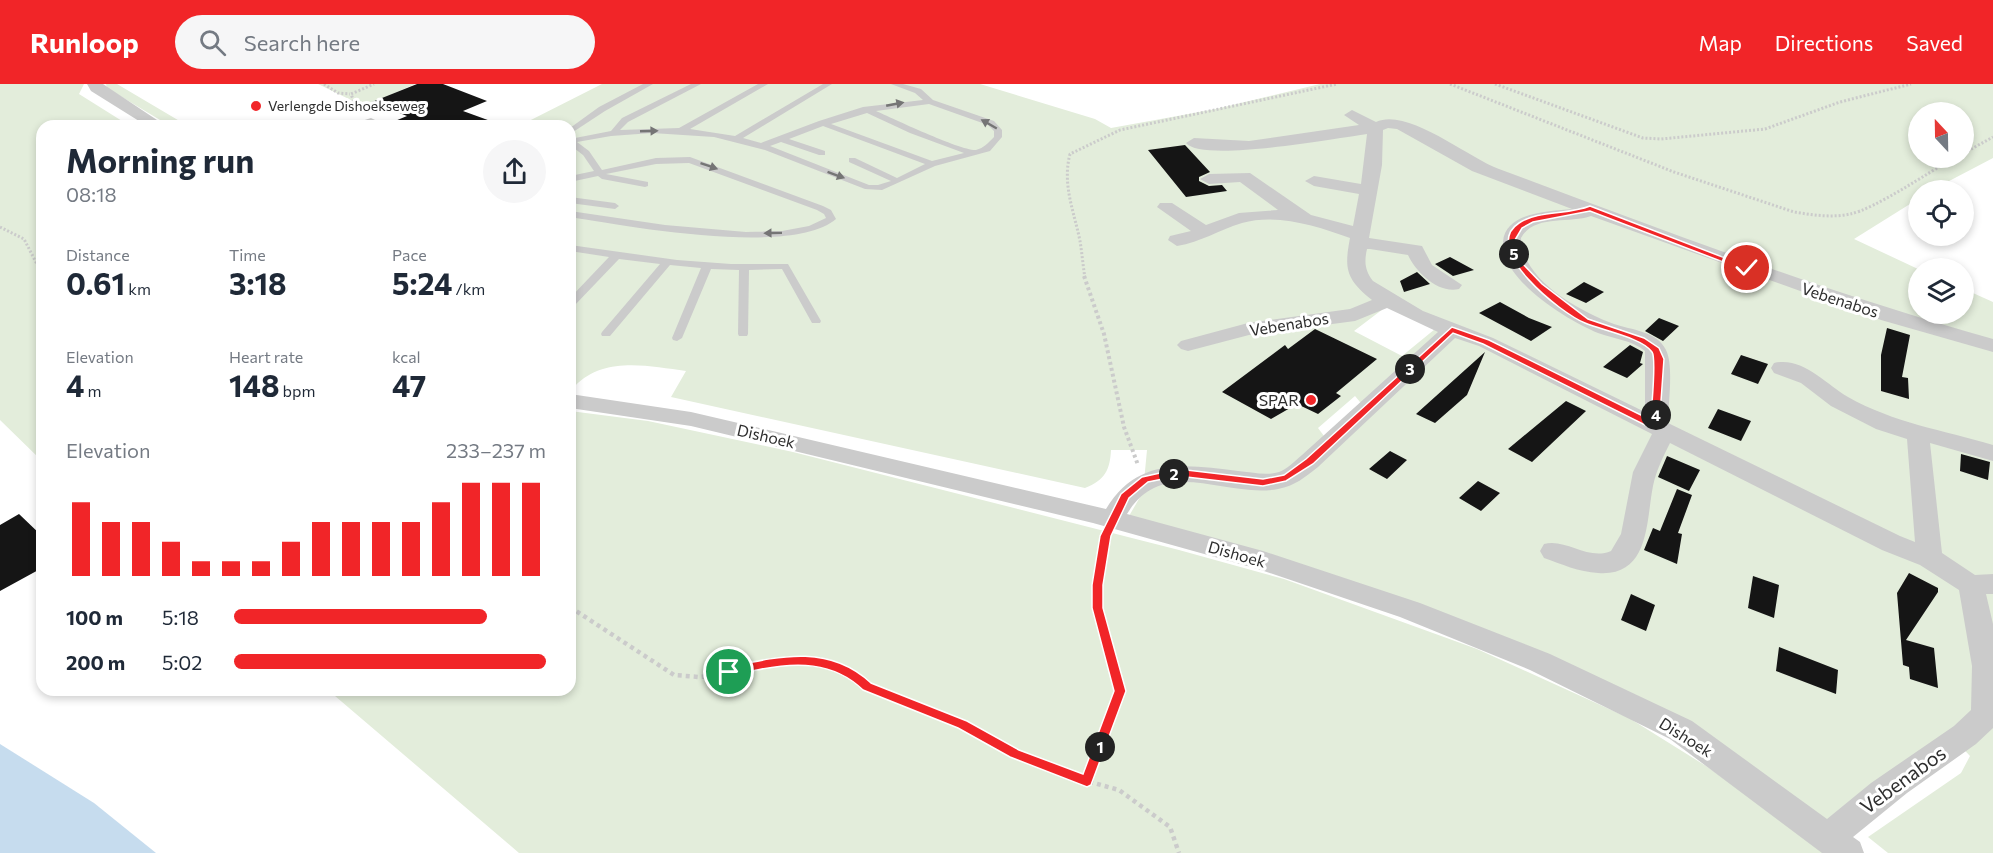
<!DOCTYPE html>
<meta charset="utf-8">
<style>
:root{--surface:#fff;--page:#f6f6f7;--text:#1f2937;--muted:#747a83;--accent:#f12528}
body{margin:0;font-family:Commissioner,sans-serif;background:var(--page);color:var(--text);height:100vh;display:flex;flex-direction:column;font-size:22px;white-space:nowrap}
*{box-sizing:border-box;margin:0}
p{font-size:20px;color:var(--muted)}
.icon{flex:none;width:33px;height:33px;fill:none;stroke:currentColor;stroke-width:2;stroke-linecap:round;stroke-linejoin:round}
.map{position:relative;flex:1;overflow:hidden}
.sheet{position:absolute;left:36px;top:36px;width:540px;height:576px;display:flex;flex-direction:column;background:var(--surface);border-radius:18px;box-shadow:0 3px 9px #0003}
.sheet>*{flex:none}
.needle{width:39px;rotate:338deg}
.buttons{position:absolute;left:1908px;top:18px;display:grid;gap:12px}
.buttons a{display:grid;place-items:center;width:66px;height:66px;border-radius:50%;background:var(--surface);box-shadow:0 3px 9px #0003;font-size:30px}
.pin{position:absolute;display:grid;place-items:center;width:51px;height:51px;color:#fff;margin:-26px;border:3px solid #fff;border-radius:50%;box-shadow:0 2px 6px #0007}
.km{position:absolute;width:30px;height:30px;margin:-15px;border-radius:50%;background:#222;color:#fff;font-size:16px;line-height:30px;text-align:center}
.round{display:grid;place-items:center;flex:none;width:63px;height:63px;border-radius:32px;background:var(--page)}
.head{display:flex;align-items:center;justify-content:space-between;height:102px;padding:0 30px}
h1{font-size:33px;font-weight:700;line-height:45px}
.figures{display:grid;grid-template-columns:repeat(3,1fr);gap:9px;height:102px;padding:6px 30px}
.figures div{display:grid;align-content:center}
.figures b{font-size:30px;font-weight:700}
.figures small{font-size:16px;font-weight:400}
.figures p{font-size:16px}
.chart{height:168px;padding:12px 30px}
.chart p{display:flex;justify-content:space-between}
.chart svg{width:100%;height:108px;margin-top:6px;stroke:var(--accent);stroke-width:6}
ul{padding:0 30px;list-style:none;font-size:20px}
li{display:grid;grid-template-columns:96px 72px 1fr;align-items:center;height:45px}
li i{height:15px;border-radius:8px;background:var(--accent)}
header{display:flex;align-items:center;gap:36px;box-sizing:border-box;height:84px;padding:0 30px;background:var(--accent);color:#fff}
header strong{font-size:28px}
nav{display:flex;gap:33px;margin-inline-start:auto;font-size:21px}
.search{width:420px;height:54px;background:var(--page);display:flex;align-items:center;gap:15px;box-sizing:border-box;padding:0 21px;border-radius:33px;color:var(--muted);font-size:22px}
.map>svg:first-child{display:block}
.green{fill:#e3eddb;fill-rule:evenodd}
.water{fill:#c6dcee}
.building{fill:#151515}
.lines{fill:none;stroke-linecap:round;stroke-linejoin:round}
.path-far2{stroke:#cbcbcb;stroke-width:3;stroke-dasharray:2 2;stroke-linecap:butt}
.path-far1{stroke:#cbcbcb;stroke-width:4;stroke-dasharray:3 3;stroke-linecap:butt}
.path{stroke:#cbcbcb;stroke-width:4.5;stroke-dasharray:4 4;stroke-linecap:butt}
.lane{fill:#cbcbcb;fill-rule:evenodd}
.street{fill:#cbcbcb;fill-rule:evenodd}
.oneway{fill:#757575}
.route{fill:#f12528;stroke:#fff;stroke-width:1.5}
.poi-dot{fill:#f12528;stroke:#fff;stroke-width:2}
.labels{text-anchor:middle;stroke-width:6;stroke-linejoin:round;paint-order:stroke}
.far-poi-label{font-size:14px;fill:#2e2e2e;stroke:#fff;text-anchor:start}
.street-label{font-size:16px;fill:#2e2e2e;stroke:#fff}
.poi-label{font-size:16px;fill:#2e2e2e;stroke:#fff;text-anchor:end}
.near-street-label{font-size:20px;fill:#2e2e2e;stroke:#fff}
</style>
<header>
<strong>Runloop</strong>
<div class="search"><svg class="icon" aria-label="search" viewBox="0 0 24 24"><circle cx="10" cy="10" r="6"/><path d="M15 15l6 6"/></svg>Search here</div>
<nav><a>Map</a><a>Directions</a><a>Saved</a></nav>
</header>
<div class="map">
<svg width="1993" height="769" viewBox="0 0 1993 769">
<rect width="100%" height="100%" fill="#fff"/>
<path class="green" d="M0 0H84L79 10 130 42H42V377L0 336Z
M106 0H117L188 42H170L107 4Z
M318 0H415L352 28 343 25 357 19Z
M602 0H980L1095 35 1111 44 1216 25 1320 0H1993V74L1932 106H1918V115L1854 155 1918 185V230H1964V205L1993 218V769H1888L1868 753 1961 689 1970 672 1948 649 1829 740 1684 639 1256 467 1129 432 1143 408 1147 366H1111C1110 386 1105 396 1085 404L671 313 686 287C648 282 604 272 575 302H570V42H519ZM1918 28H1964V74H1918ZM1387 222 1435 245 1402 272 1354 247ZM1355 312 1370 330 1333 364 1318 344Z
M570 327 648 337 793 368 1179 466 1284 495 1477 565 1629 634 1706 682 1787 739 1823 769H519L328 606H570Z"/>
<path class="water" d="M0 660 94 719 156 769H0Z"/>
<path class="building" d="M417 0H443L487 17 463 27 496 39V42H383L407 32 372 18Z
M1185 61 1210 88 1199 93V97L1209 102 1222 101 1227 107 1186 113 1148 66Z
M1450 173 1474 186 1453 192 1435 180Z
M1417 188 1430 200 1404 208 1400 197Z
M1584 198 1604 208 1586 219 1566 210Z
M1500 218 1529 234 1552 243 1531 257 1479 229Z
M1659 234 1679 242 1663 257 1645 247Z
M1887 244 1910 251 1902 293 1908 294 1909 315 1881 307V271Z
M1315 245 1377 275 1336 309 1341 312 1318 330 1297 320 1271 335 1222 308 1285 261 1288 265Z
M1630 261 1643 268 1640 279 1643 280 1627 294 1603 283Z
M1485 268 1467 311 1435 339 1416 330Z
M1741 271 1768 280 1758 300 1731 290Z
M1566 317 1586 327 1532 378 1508 365Z
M1718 325 1751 337 1741 357 1708 344Z
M1390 367 1407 376 1387 395 1369 385Z
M1961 370 1990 378 1988 396 1960 387Z
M1667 372 1700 386 1689 407 1658 393Z
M1478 397 1500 409 1481 427 1459 414Z
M1677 405 1692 411 1678 449 1682 450 1677 480 1644 466 1653 444 1660 447Z
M19 430 42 452V484L0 507V441Z
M1909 489 1938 504V508L1906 556 1934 564 1938 604 1910 595 1909 583 1903 581 1897 509Z
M1753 492 1779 501 1774 534 1748 524Z
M1631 510 1655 521 1646 547 1621 536Z
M1779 563 1838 586 1836 610 1776 587Z"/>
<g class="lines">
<path class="path-far2" d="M324 0 338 9 350 10
M1450 0 1674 88 1794 128C1813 131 1832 134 1850 130 1875 125 1929 88 1954 74
M1495 0 1643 54 1661 55 1765 45 1840 18 1911 0
M336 25 354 18 351 10 374 0
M1964 69 1993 53
M0 143 24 155 42 190
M1085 194C1083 182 1082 169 1080 157 1074 127 1062 101 1070 70L1120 46 1337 0"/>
<path class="path-far1" d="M1084 192 1104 250 1124 343 1138 381"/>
<path class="path" d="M570 523 674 591 699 593 723 591 795 576 819 577 843 585 867 602 962 641 1014 669 1087 697 1119 706 1170 743 1179 769
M1087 697 1120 607 1097 524V502L1105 453"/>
<path class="lane" d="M643 0H653L605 27 570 50V44L599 23Z
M691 0H701L628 38 620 46 679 44 758 0H768L690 45 735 52 823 0H832L743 54 761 59 819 37 863 23 923 16 915 9 891 0H903L921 5 933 16 994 37 1002 46V53L990 67 935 82 882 106 865 105 765 66 714 53 652 49 611 52 577 58 589 67 602 86 656 74 690 73 823 122 831 126 836 135C792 173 627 142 570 133V127L665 141 746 148 782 147 809 142 826 134 824 130 817 126 689 79 656 80 606 90 648 98V102L645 103 602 95 598 92 570 98V92L594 87 583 71 570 61V55L611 47 622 34ZM929 20 988 41 994 47V53C988 59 984 64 976 66 961 67 892 34 876 27ZM867 29 910 49 964 69 932 77 831 40ZM823 42 925 80 897 94 855 74H849V78L891 97 878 101H869L770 62 781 58 819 71H825V67L789 55Z
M371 34 375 36 374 38 359 42H346Z
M570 113 615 119 619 122 615 125 570 119Z
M570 161 677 176 731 180H788L821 237 820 239H812L782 185 749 186 748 250 747 252H739L738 250 739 186 711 185 682 254 677 257 673 256 672 254 701 184 670 181 610 252H602L601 250 602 248 660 180 619 175 574 222 570 223V214L609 173 570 167Z"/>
<path class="street" d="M87 0H103L166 42H147L91 7Z
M1352 26 1376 38C1407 23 1467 73 1499 85 1662 146 1825 208 1993 255V268L1881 236 1591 132C1569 140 1534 130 1521 154 1522 196 1579 227 1614 240 1631 246 1657 247 1666 266 1674 282 1668 320 1668 339L1900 452 1915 458 1907 355 1876 345 1831 322 1801 299 1774 289 1771 284 1774 279C1802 272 1826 300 1848 313 1894 339 1943 346 1993 361V377L1930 359 1942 469 1975 491 1993 490V510H1986L1993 540V644L1976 660 1907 709 1853 753 1860 758 1864 769H1822L1670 655 1530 586 1400 533 1258 485 1093 439 691 342 570 324V310L691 328 1106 425C1137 373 1185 380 1238 387 1250 388 1267 392 1279 388 1287 385 1295 377 1302 371L1438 248 1387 224 1355 237 1249 251 1188 267 1181 265 1177 261 1181 257 1248 239 1350 225 1372 216C1346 195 1344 185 1350 154 1317 142 1277 129 1242 139 1219 146 1201 158 1177 162L1168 156 1170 152 1191 147 1157 123 1160 119H1172L1206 141 1239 129 1278 126 1240 98 1209 100 1200 95 1209 90 1250 89 1311 131 1353 142 1359 110 1314 102 1305 97 1314 92 1361 100 1367 50C1338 54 1202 79 1186 59L1194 54 1249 57 1359 41 1344 31ZM1388 44 1397 45 1472 87 1572 125C1550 127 1505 128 1503 158 1500 195 1568 237 1598 249 1614 255 1632 256 1645 267V328L1493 254 1423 227 1373 197C1365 187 1364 178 1367 165H1370L1408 171C1416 188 1438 210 1459 205L1462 201 1432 181 1422 162 1369 154 1382 81 1383 46ZM1455 254 1479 262 1652 350 1633 388 1621 450 1611 467C1588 477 1566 454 1544 460L1540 467 1544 474C1561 480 1579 488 1598 489 1650 493 1646 437 1653 402 1656 387 1663 373 1670 359L1882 466 1920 481 1959 506 1972 582 1971 626 1954 642 1871 699 1827 735 1692 637 1550 570 1420 519 1263 467 1127 430C1163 370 1226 415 1278 405 1295 402 1305 393 1318 383Z"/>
</g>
<defs><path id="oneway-solid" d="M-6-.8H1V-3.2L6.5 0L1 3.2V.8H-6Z" transform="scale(1.5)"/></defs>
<g class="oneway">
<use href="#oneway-solid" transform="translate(895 20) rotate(-11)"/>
<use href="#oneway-solid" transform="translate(989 40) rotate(-150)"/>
<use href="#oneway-solid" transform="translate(649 47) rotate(-2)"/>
<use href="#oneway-solid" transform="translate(709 82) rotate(19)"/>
<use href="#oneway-solid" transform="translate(836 91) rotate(20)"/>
<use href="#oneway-solid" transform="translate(773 149) rotate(179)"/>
</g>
<path class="route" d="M1590 122 1751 184 1744 186 1590 127 1533 138 1522 144 1515 156 1517 168 1523 180 1542 200 1588 235 1644 254 1659 264 1664 275 1659 345H1653L1483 260 1453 249 1313 380 1286 397 1263 402 1178 392 1148 398 1129 414 1111 452 1103 501V524L1126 607 1091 701 1087 703 1010 673 958 644 863 606C833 577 795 578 757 586 747 588 734 594 725 591L723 588 729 583C780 572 829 560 871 599L967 637 1019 666 1083 690 1114 607 1092 524V501L1100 452 1121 410 1142 393 1178 385 1263 395 1284 391 1306 375 1452 243 1489 256 1651 336C1651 323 1657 275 1652 268 1643 254 1601 246 1585 239 1562 230 1479 165 1519 139 1539 126 1568 131 1590 122Z"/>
<g class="poi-dot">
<circle cx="256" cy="22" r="6"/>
<circle cx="1311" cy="316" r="6"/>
</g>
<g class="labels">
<g class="far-poi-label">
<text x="268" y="27">Verlengde Dishoekseweg</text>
</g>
<g class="street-label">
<text transform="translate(1840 216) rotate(18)" y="6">Vebenabos</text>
<text transform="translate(1289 240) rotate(-9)" y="6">Vebenabos</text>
<text transform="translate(766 352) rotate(13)" y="6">Dishoek</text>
<text transform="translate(1237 470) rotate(16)" y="6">Dishoek</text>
<text transform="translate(1686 653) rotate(32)" y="6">Dishoek</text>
</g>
<g class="poi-label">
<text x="1299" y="322">SPAR</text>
</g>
<g class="near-street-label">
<text transform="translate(1903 696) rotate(-36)" y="7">Vebenabos</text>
</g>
</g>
</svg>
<div class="buttons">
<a><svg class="needle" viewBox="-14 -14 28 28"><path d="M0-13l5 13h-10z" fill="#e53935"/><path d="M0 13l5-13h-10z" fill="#747a83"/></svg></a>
<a><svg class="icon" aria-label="locate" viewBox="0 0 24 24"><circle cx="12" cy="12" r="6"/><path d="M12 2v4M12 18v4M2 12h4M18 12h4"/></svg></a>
<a><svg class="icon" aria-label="layers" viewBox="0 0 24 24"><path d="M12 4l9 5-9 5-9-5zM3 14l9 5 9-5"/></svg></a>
</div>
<div class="pin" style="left:729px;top:588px;background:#1e9e55"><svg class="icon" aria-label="arrive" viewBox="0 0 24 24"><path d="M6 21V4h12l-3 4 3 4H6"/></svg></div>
<div class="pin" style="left:1747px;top:184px;background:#d93025"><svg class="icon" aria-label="check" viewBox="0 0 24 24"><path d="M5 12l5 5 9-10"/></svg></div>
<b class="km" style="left:1100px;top:663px">1</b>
<b class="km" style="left:1174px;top:390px">2</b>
<b class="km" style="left:1410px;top:285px">3</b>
<b class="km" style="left:1656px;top:331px">4</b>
<b class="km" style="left:1514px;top:170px">5</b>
<section class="sheet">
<div class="head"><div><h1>Morning run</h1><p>08:18</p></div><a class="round"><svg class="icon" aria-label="share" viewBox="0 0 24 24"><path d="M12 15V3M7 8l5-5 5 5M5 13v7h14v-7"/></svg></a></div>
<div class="figures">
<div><p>Distance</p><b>0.61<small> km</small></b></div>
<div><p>Time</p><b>3:18</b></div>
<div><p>Pace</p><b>5:24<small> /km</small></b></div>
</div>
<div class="figures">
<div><p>Elevation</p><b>4<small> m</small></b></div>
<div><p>Heart rate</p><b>148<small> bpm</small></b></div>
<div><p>kcal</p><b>47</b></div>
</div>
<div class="chart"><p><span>Elevation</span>233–237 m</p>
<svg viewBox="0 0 160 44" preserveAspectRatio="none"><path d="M5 44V14M15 44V22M25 44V22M35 44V30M45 44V38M55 44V38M65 44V38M75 44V30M85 44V22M95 44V22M105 44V22M115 44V22M125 44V14M135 44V6M145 44V6M155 44V6"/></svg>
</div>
<ul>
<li><b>100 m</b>5:18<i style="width:81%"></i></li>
<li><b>200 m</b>5:02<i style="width:100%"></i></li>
</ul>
</section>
</div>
